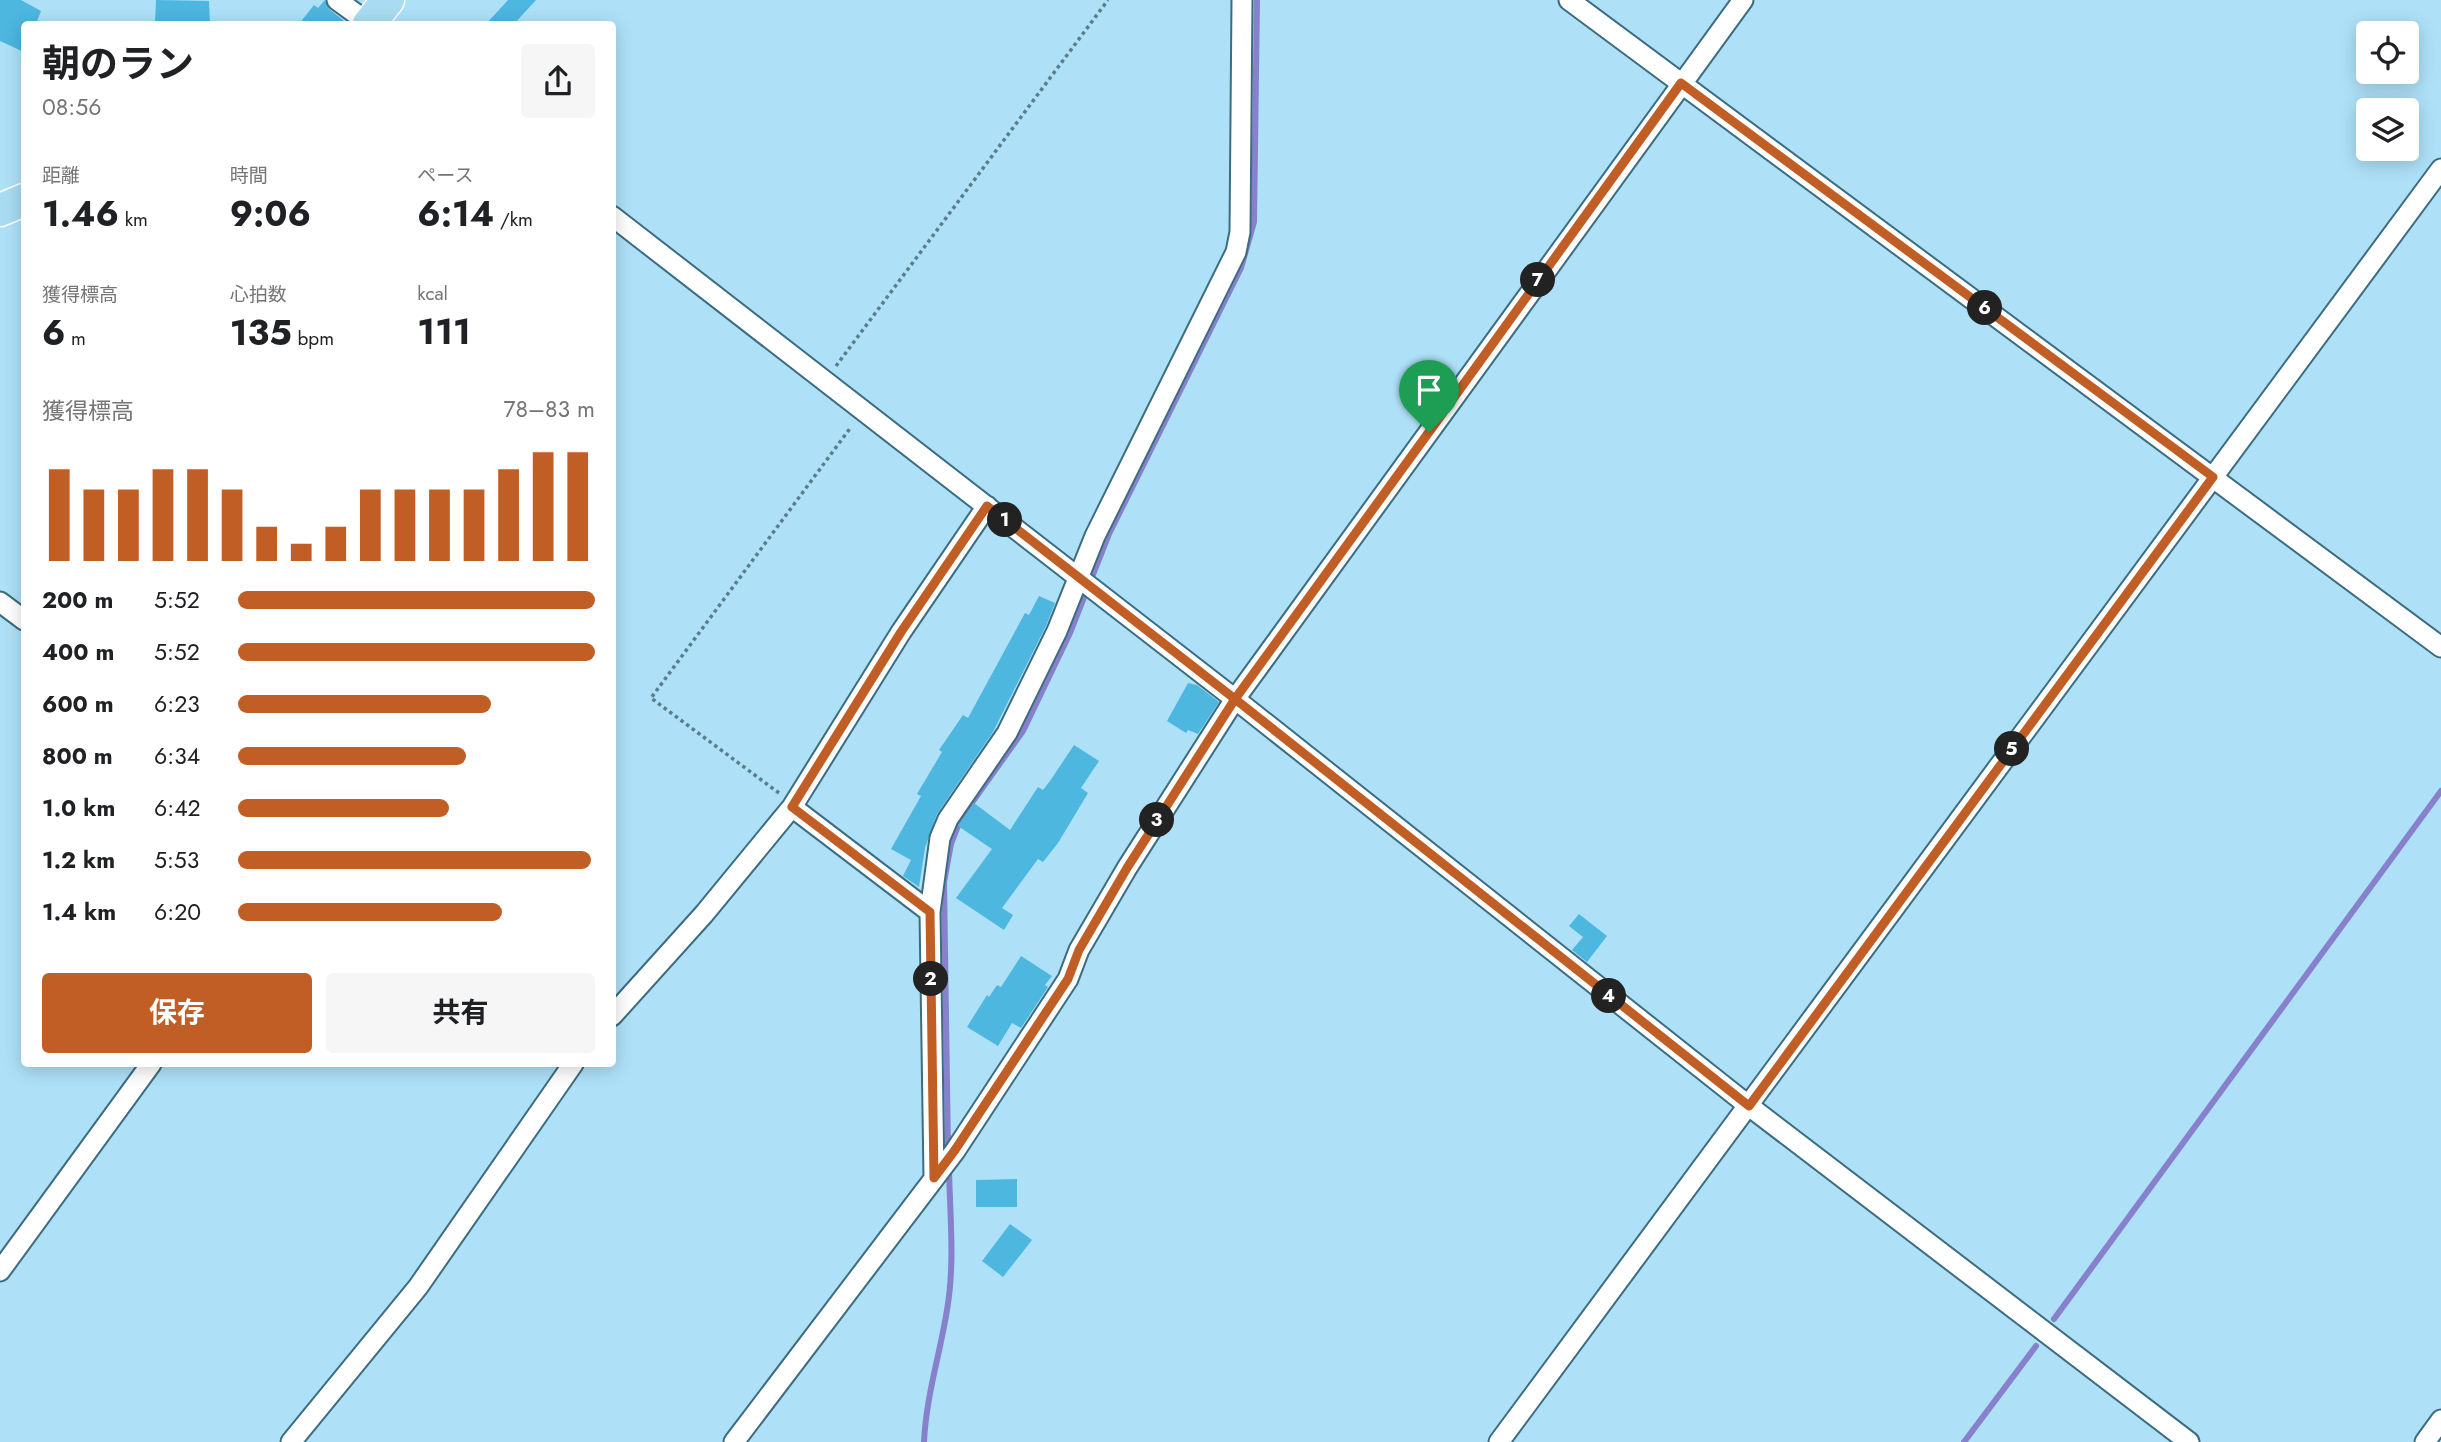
<!DOCTYPE html>
<html lang="ja">
<meta charset="utf-8">
<style>
:root{--surface:#fff;--page:#f6f6f6;--text:#202124;--muted:#757577;--accent:#c15e25}
body{margin:0;font-family:Jost,"Noto Sans JP",sans-serif;background:var(--page);color:var(--text);height:100vh;display:flex;flex-direction:column;font-size:26px;white-space:nowrap}
*{box-sizing:border-box;margin:0}
p{font-size:23px;color:var(--muted)}
.icon{flex:none;width:38px;height:38px;fill:none;stroke:currentColor;stroke-width:2;stroke-linecap:round;stroke-linejoin:round}
.map{position:relative;flex:1;overflow:hidden}
.drawer{position:absolute;left:21px;top:21px;width:595px;height:1046px;display:flex;flex-direction:column;background:var(--surface);border-radius:7px;box-shadow:0 4px 18px #0003}
.drawer>*{flex:none}
.tools{position:absolute;left:2356px;top:21px;display:grid;gap:14px}
.tools a{display:grid;place-items:center;width:63px;height:63px;border-radius:7px;background:var(--surface);box-shadow:0 4px 18px #0003;font-size:35px}
.pin{position:absolute;display:grid;place-items:center;width:60px;height:60px;color:#fff;margin:-72px -30px;border-radius:50% 50% 50% 0;rotate:-45deg;box-shadow:0 0 7px #0007}
.pin .icon{rotate:45deg}
.km{position:absolute;width:35px;height:35px;margin:-18px;border-radius:50%;background:#222;color:#fff;font-size:19px;line-height:35px;text-align:center}
.round{display:grid;place-items:center;flex:none;width:74px;height:74px;border-radius:7px;background:var(--page)}
.headline{display:flex;align-items:center;justify-content:space-between;height:119px;padding:0 21px}
h1{font-size:38px;font-weight:700;line-height:52px}
.metrics{display:grid;grid-template-columns:repeat(3,1fr);gap:10px;height:119px;padding:7px 21px}
.metrics div{display:grid;align-content:center}
.metrics b{font-size:35px;font-weight:700}
.metrics small{font-size:19px;font-weight:400}
.metrics p{font-size:19px}
.chart{height:196px;padding:14px 21px}
.chart p{display:flex;justify-content:space-between}
.chart svg{width:100%;height:126px;margin-top:7px;stroke:var(--accent);stroke-width:6}
.action{display:flex;gap:14px;margin-top:auto;padding:14px 21px}
.action a{flex:1;height:80px;border-radius:7px;background:var(--accent);color:#fff;font-size:28px;font-weight:700;line-height:80px;text-align:center}
.action a+a{background:var(--page);color:var(--text)}
ul{padding:0 21px;list-style:none;font-size:23px}
li{display:grid;grid-template-columns:112px 84px 1fr;align-items:center;height:52px}
li i{height:18px;border-radius:9px;background:var(--accent)}
.map>svg:first-child{display:block}
.lines{fill:none;stroke-linecap:round;stroke-linejoin:round}
.stream{stroke:#8780cc;stroke-width:6}
.building{fill:#4db7df}
.street-casing{stroke:#3c6c7f;stroke-width:23}
.primary-casing{stroke:#fff;stroke-width:35}
.path{stroke:#5a7d8d;stroke-width:3.5;stroke-dasharray:3.5 3.5;stroke-linecap:butt}
.street{stroke:#fff;stroke-width:19}
.primary{stroke:#a9dcf2;stroke-width:32}
.route-casing{stroke:#fff;stroke-width:14}
.route{stroke:#c15e25;stroke-width:9}
</style>
<div class="map">
<svg width="2441" height="1442" viewBox="0 0 2441 1442">
<rect width="100%" height="100%" fill="#aee1f8"/>
<g class="lines">
<path class="stream" d="M948 1152 944 882 951 844 961 818 1023 731 1070 633 1109 534 1241 268 1254 222 1257 0
M2054 1319 2441 791
M924 1442C926 1397 940 1354 947 1310 955 1264 950 1216 949 1170
M1964 1442 2036 1346"/>
</g>
<path class="building" d="M0 0H21L41 11 36 24H24V52L0 41Z
M156 0 209 1 210 24H155Z
M325 0 329 9 348 24H299L314 5 318 8Z
M508 0H536L514 24H486Z
M1039 596 1055 603 1046 626 993 732 937 814 925 848 919 887 903 876 911 860 891 849 921 796 917 794 942 752 939 750 963 715 968 718 1025 613 1029 615Z
M1188 683 1197 685 1219 702 1198 734 1188 730 1186 733 1167 721Z
M1074 745 1099 761 1081 788 1088 793 1058 843 1043 862 1038 859 1002 908 1013 915 1004 930 956 898 992 849 958 826 974 803 1010 830 1038 787 1043 790 1050 781Z
M1579 914 1607 936 1587 962 1572 950 1583 937 1569 926Z
M1021 956 1052 976 1045 985 1048 987 1021 1028 1012 1023 998 1046 967 1027 987 995 989 997 997 985 1001 987Z
M1017 1179V1207H976V1180Z
M1010 1224 1032 1240 1003 1277 982 1261Z"/>
<g class="lines">
<g class="street-casing">
<path id="street" d="M337 0 370 24
M1569 0 2441 647
M612 216 1235 699 1749 1106 2189 1442
M0 602 24 620
M792 807 930 912 934 1178
M930 912 940 838 948 819 1007 733 1057 631 1095 536 1236 252 1240 232 1242 0
M612 1016 704 914 792 807 901 632 987 506
M0 1271 151 1064
M291 1442 418 1287 573 1064
M734 1442 955 1151 1068 979 1079 950 1127 868 1235 699 1743 0
M1499 1442 2441 169
M2425 1442 2441 1420"/>
</g>
<g class="primary-casing">
<path id="primary" d="M369 24 388 0
M0 210 24 200"/>
</g>
<path class="path" d="M836 366 1108 0
M779 793 651 698 851 427"/>
<use href="#street" class="street"/>
<use href="#primary" class="primary"/>
</g>
<g class="lines">
<g class="route-casing">
<path id="route" d="M1429 432 1235 699 987 506 901 632 792 807 930 912 934 1178 955 1150 1068 979 1079 950 1127 868 1235 699 1749 1106 2213 477 1681 83 1429 432"/>
</g>
<use href="#route" class="route"/>
</g>
</svg>
<div class="tools">
<a><svg class="icon" aria-label="locate" viewBox="0 0 24 24"><circle cx="12" cy="12" r="6"/><path d="M12 2v4M12 18v4M2 12h4M18 12h4"/></svg></a>
<a><svg class="icon" aria-label="layers" viewBox="0 0 24 24"><path d="M12 4l9 5-9 5-9-5zM3 14l9 5 9-5"/></svg></a>
</div>
<div class="pin" style="left:1429px;top:432px;background:#1e9e55"><svg class="icon" aria-label="arrive" viewBox="0 0 24 24"><path d="M6 21V4h12l-3 4 3 4H6"/></svg></div>
<b class="km" style="left:1005px;top:520px">1</b>
<b class="km" style="left:931px;top:979px">2</b>
<b class="km" style="left:1157px;top:820px">3</b>
<b class="km" style="left:1609px;top:996px">4</b>
<b class="km" style="left:2012px;top:749px">5</b>
<b class="km" style="left:1985px;top:308px">6</b>
<b class="km" style="left:1538px;top:280px">7</b>
<section class="drawer">
<div class="headline"><div><h1>朝のラン</h1><p>08:56</p></div><a class="round"><svg class="icon" aria-label="share" viewBox="0 0 24 24"><path d="M12 15V3M7 8l5-5 5 5M5 13v7h14v-7"/></svg></a></div>
<div class="metrics">
<div><p>距離</p><b>1.46<small> km</small></b></div>
<div><p>時間</p><b>9:06</b></div>
<div><p>ペース</p><b>6:14<small> /km</small></b></div>
</div>
<div class="metrics">
<div><p>獲得標高</p><b>6<small> m</small></b></div>
<div><p>心拍数</p><b>135<small> bpm</small></b></div>
<div><p>kcal</p><b>111</b></div>
</div>
<div class="chart"><p><span>獲得標高</span>78–83 m</p>
<svg viewBox="0 0 160 44" preserveAspectRatio="none"><path d="M5 44V12M15 44V19M25 44V19M35 44V12M45 44V12M55 44V19M65 44V32M75 44V38M85 44V32M95 44V19M105 44V19M115 44V19M125 44V19M135 44V12M145 44V6M155 44V6"/></svg>
</div>
<ul>
<li><b>200 m</b>5:52<i style="width:100%"></i></li>
<li><b>400 m</b>5:52<i style="width:100%"></i></li>
<li><b>600 m</b>6:23<i style="width:71%"></i></li>
<li><b>800 m</b>6:34<i style="width:64%"></i></li>
<li><b>1.0 km</b>6:42<i style="width:59%"></i></li>
<li><b>1.2 km</b>5:53<i style="width:99%"></i></li>
<li><b>1.4 km</b>6:20<i style="width:74%"></i></li>
</ul>
<div class="action"><a>保存</a><a>共有</a></div>
</section>
</div>
